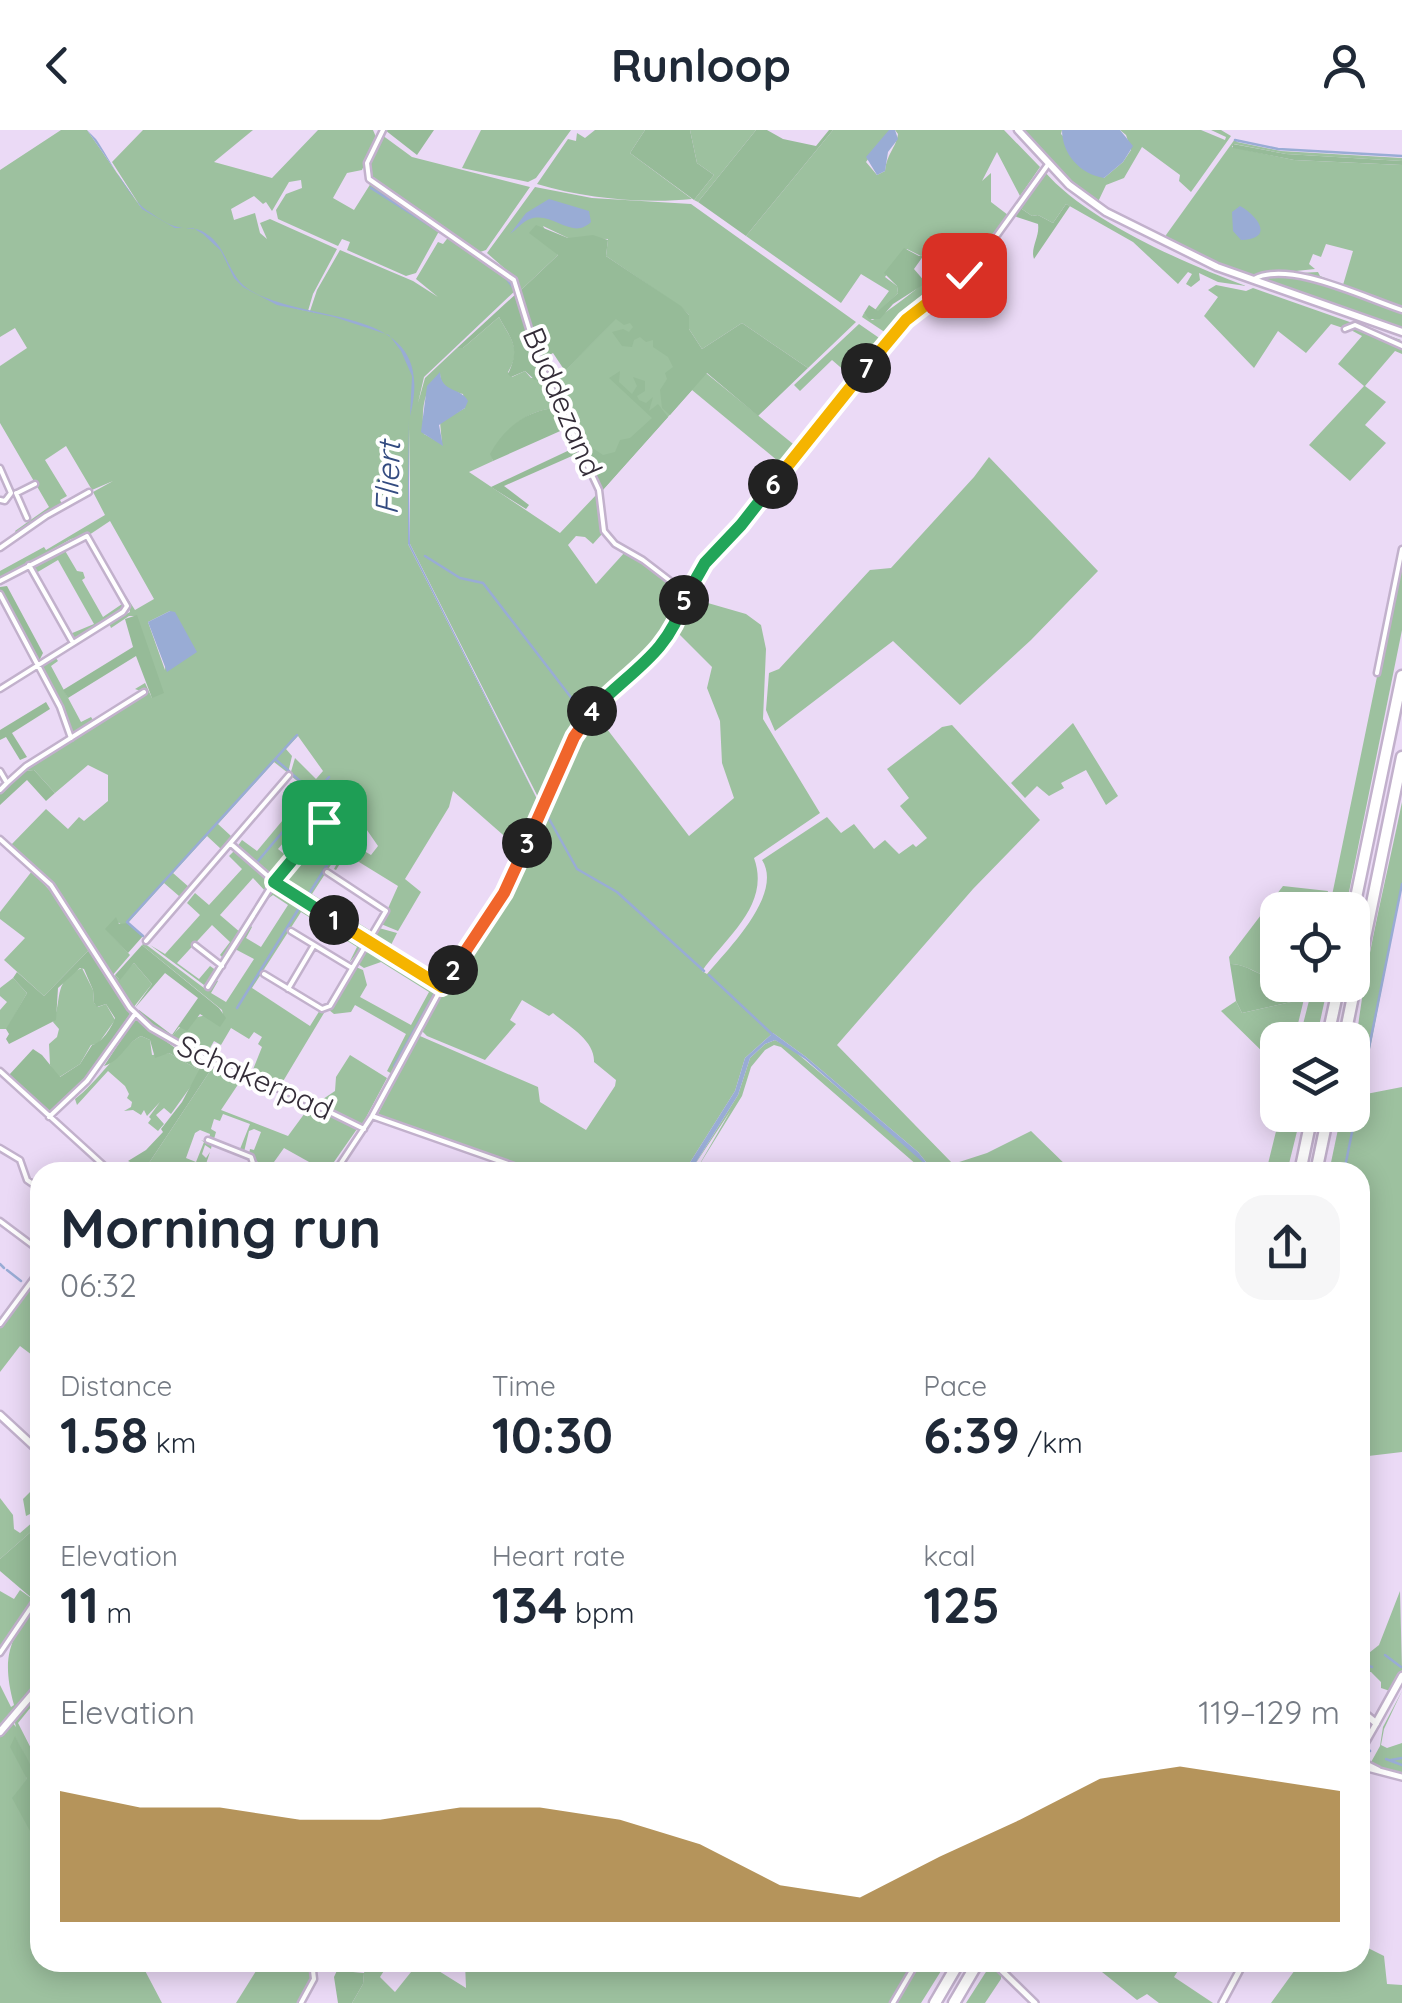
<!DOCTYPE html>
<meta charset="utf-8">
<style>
:root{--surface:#fff;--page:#f6f6f7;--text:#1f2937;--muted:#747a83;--accent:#966716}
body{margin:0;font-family:Quicksand,sans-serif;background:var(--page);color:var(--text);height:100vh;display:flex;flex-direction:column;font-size:38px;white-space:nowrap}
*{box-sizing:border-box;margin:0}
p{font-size:32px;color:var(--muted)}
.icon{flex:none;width:55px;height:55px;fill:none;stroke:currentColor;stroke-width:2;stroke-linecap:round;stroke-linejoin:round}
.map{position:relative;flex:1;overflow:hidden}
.side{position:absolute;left:30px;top:1032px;width:1340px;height:810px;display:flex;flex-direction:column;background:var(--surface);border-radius:30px;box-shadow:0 5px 25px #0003}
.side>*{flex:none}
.fabs{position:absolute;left:1260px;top:762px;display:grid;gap:20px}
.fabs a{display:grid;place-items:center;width:110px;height:110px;border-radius:20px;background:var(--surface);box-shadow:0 5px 25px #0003;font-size:50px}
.pin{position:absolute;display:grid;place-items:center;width:85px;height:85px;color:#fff;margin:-42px;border-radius:20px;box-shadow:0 5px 15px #0006}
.km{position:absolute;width:50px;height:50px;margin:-25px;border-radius:50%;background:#222;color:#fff;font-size:28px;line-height:50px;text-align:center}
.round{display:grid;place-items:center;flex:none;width:105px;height:105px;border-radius:30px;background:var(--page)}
.head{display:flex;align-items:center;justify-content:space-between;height:170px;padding:0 30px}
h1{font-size:55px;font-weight:700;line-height:75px}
.figures{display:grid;grid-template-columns:repeat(3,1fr);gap:15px;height:170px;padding:10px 30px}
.figures div{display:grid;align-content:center}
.figures b{font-size:50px;font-weight:700}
.figures small{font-size:28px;font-weight:400}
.figures p{font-size:28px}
.chart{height:280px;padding:20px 30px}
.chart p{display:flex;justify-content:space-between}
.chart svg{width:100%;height:180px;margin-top:10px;fill:var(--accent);opacity:.7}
header{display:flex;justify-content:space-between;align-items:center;height:130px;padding:0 30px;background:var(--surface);font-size:45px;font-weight:700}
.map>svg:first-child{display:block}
.green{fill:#9dc19f;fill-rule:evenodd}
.forest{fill:#96bb98}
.water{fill:#99acd5}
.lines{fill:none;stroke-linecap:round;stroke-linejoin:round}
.stream{stroke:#99acd5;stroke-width:2.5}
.minor-casing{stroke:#c2b1cc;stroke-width:9}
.tertiary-casing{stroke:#c2b1cc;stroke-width:10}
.secondary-casing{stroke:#c2b1cc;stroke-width:11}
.motorway-casing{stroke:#c2b1cc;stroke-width:15}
.minor{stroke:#fff;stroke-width:4}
.tertiary{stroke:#fff;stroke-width:5}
.secondary{stroke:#fff;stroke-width:6}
.motorway{stroke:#fff;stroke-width:10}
.split-1-casing{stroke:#fff;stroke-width:20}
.split-2-casing{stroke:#fff;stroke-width:20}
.split-3-casing{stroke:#fff;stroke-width:20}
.split-4-casing{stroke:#fff;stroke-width:20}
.split-5-casing{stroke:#fff;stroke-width:20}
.split-6-casing{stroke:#fff;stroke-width:20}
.split-7-casing{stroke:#fff;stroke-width:20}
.split-8-casing{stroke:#fff;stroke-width:20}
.split-1{stroke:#22a559;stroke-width:12}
.split-2{stroke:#f5b400;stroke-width:12}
.split-3{stroke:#f0652b;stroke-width:12}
.split-4{stroke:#f0652b;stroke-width:12}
.split-5{stroke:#22a559;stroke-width:12}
.split-6{stroke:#22a559;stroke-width:12}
.split-7{stroke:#f5b400;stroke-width:12}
.split-8{stroke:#f5b400;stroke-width:12}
.labels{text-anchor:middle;stroke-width:8;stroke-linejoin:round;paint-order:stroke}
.street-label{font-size:30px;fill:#342d38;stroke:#fff}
.water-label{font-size:32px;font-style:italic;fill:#334b80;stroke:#fff}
</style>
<header><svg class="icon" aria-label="back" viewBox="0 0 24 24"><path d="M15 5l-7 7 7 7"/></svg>Runloop<svg class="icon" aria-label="person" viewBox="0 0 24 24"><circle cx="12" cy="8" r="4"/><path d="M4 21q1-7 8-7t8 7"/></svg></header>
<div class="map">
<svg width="1402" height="1873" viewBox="0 0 1402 1873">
<rect width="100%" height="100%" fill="#ebdaf6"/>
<path class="green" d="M61 0H87L142 79 112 32 143 0H253L214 32 272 48 318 0H373L376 7 362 40 347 43 333 68 354 80 371 53 443 101 438 103 416 143 406 146 347 120 350 112 342 109 338 116 278 89 276 80 286 64 302 58 301 50 289 52 272 81 266 72 263 74 254 66 231 79 234 90 255 83 260 103 267 109 260 93 270 89 337 119 313 164 308 181 291 178 318 183 310 181 317 160 340 120 413 151 438 167 416 149 438 112 443 114 450 105 513 150 517 159 424 247 418 273 425 248 457 218H463L499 187C509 207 523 218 508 242L512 247 525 241 531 248 543 246 558 278C530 278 504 299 491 324L493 331 469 342 560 403 597 364 602 404 593 414 585 407 576 406 568 415 596 454 625 422 643 432 680 464C683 521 612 551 581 589 562 612 553 646 541 673L410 414V298L408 414 540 675 519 719 453 661 449 677 405 749 421 762 398 801 381 794 398 756 346 724 336 740 334 739 344 720 349 719 346 717 349 712 371 725 378 716 360 690 312 764 371 801 383 784 368 807 279 752 325 692 311 680 278 719 289 728 295 723 276 747 272 748 237 717 242 710 257 721 308 660 290 645 295 628 316 649 323 641 298 606 286 619 292 626 288 643 274 632 218 694 231 706 236 705 221 723V719L207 706 173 743 190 758 179 769V766L164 753 128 793 124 796 117 792 106 799 130 825 112 846 56 759 10 716 46 679 68 699 79 687 84 691 108 671V645L88 635 55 663 34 640 23 641 146 563 135 559 145 553 152 568 135 486H129L111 498 109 493 130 482 126 466 135 480 154 469 110 391 89 405 71 409 0 449V441L44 417 46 420 105 385 93 362 113 351 92 360 66 316 45 330 67 366 60 370 62 374 17 404 15 401 49 377 0 293V236L27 218 15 198 0 207V40ZM440 243C440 257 451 261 463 264L465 278 440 292 442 314 424 304C421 281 423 260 440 243ZM170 481 165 540 148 492Z
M481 0H571L536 48 528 52 462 38Z
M595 0H645L630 23 692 69C643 74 583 68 537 54L568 9 576 11 577 3 585 8Z
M690 0H756L698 72 694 70 714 45 697 33Z
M833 0H890L866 32 877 45 885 41C887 23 896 18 898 4L895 0H1004L1040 37 1020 66 997 22 982 51 991 43V72L1008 85 986 119 970 137 952 125 944 133 928 120 921 126 907 119 885 147 897 156 898 163 878 182 875 180 889 161 861 144 841 173 746 106Z
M1022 0H1062L1061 4 1104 48 1123 32 1131 20 1126 5 1120 0H1201L1225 10 1226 7 1211 0H1221L1231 6 1191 62 1179 51 1180 45 1142 17 1124 48 1106 55 1097 74 1066 49Z
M382 5 412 27 530 57 486 120 480 122 371 47 369 33Z
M1235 9 1237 12 1281 21 1402 28V31L1286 24 1234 14 1232 17 1294 30 1402 35V179L1299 143 1318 142 1320 146 1343 155 1353 121 1326 114 1321 127 1313 124 1309 134 1315 139 1248 146 1167 110 1166 105Z
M1044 41C1087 91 1184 133 1246 156L1218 152 1199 143 1200 150 1191 157 1186 154 1192 144 1188 142 1178 154 1133 112 1066 74 1053 93 1038 85 1032 86 1019 77Z
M535 57 592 68 691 74 856 192 808 238 742 193 702 219 689 199V185L681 177 606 126 608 109 568 108 543 96 558 125 521 160 512 145 487 123Z
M1272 144 1294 146 1402 181V198L1260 151V147Z
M926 151 938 163 910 183 889 205 862 187 864 183 872 190C879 189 918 158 926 151Z
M1216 155 1246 161 1253 158 1401 210 1395 211 1356 194 1343 198 1331 194 1306 223 1278 201 1254 238 1204 186 1218 167 1208 160Z
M626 178 798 318 784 336 692 260 601 362 551 255Z
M859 194 885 212 854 249 832 230 800 261 794 255Z
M1353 196 1402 217V224L1395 221 1365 256 1386 272 1365 295 1386 313 1350 351 1309 315 1364 256 1338 234 1362 206 1347 198Z
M989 327 1098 441 1031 510 960 575 893 511 775 601 766 580 769 543 779 539 870 440 891 438 974 347Z
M64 419 77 441 83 442 85 448 82 450 103 487 122 474 121 471 125 475 123 479 76 509 70 504 94 494 58 430 36 443 33 438Z
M1402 425V500L1350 757 1345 780H1329Z
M687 467 746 484 761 495 766 519 763 589 820 683 754 728C771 775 726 807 702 841L707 844C727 820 784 764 762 730L827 687 841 703 854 694 874 719 885 710 899 724 913 714 916 717 927 708 900 676 909 668 887 639 942 597 952 595 1040 690 973 759 837 915 953 1034 987 1023 1031 1001 1073 1042H934L918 1022 806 927 773 903 745 928 735 961 684 1042H535L378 984 416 908 420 906 538 957 540 972 586 1000 615 956 616 950 594 932C595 910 568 896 553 883L549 886 522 870 510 890 516 894 485 930 427 906 420 899 507 763 573 612 594 582 689 706 734 668 722 633 720 591 707 558 712 537 676 501Z
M55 527 58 531 51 536 81 592 91 587 93 590 72 605 40 536Z
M1073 593 1118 666 1106 675 1086 640 1061 653 1064 658 1049 666 1037 656 1025 668 1011 653Z
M1402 672V754L1361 965 1402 957V1322L1360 1327V1042H1329L1341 985H1352C1352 879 1381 775 1402 672Z
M235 720 270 750V755L266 762 253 748 220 785 241 803 224 829 220 825 230 812 212 795 177 833 199 849 210 836 217 841 204 855 150 815 165 824 200 785 187 773 195 763 209 775 242 739 229 726Z
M32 741 53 764 89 820 44 866 4 830 25 808 0 789V782Z
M1283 756 1328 761 1324 780H1278L1277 847C1261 849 1247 833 1230 834L1229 827Z
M280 758 364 814 349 833 357 817 301 782 252 858 310 896 320 880 324 883 279 958 250 947 262 917 258 914 262 907 254 902 249 909 231 898 221 915 214 911 205 927 171 908C185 888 199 884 223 885L222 880 142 815 144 813 208 861 216 850 218 851 211 863 226 872 254 829 235 819 250 795 252 797 246 808 261 817 288 775 273 765 266 770 274 759Z
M379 798 397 803 389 819 437 848 450 828 456 832 439 853 375 813 373 808Z
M370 816 437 859 392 944 387 941 406 904 355 875 351 882 334 884 329 880 356 837 363 840 367 855 360 867 411 895 429 862 381 832 364 838 358 834Z
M134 833 152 854 133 878 113 847 115 845 119 849Z
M82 838 93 860 94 873 98 877 106 874 115 890 98 914 91 915 80 934 58 948 50 935 49 914 57 907 59 899 53 892C63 869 52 851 82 838Z
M13 848 27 863 7 899H0V880L7 872 0 866V858Z
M1313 855H1328L1316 910H1299Z
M1304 869 1294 910H1278L1277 936 1221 881 1236 871 1242 883Z
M141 906 150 910 152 925 169 923 199 940V945L171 984 164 978 156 985 164 994 158 1001 148 993 151 989 149 987 160 972 147 986 144 980 141 985 133 980 124 981 131 977 132 972 127 968 129 964 125 956 108 941 77 975 75 969C97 953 118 918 141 906Z
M775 910 792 919 921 1028 932 1042 924 1035 925 1042 781 917 774 915 765 920 751 937 742 966 695 1042 731 980 690 1042 738 965 750 928 765 914Z
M350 925 387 948 362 995 317 973 335 961 336 947Z
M212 938 241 950 221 980 288 1006 310 976 357 999 327 1042 284 1018 274 1032 261 1035 249 1024 250 1019 254 1020 261 1002 254 999 249 1001 244 1022 209 1009 210 1004 200 1000 195 1003 186 1028 196 1032 204 1012 201 1010 212 1014 211 1019 205 1015 202 1024 206 1028 210 1022 206 1034 218 1042H200L188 1038 145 1039ZM223 984 250 994 240 1019 214 1009 216 1002 211 999 214 989 220 991Z
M1280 985H1301L1287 1042H1266Z
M38 1145 40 1231 20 1216 0 1242V1197Z
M40 1357V1400H33L0 1429V1368L13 1385 14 1399 20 1403 34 1391 30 1384 26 1386 23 1369 34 1358Z
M20 1460 34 1470 0 1521V1461L14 1469Z
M1400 1461 1402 1540 1390 1561 1381 1558V1552L1371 1542H1360V1530L1379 1515Z
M40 1466V1551L0 1598V1555L11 1577 14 1575C0 1523 11 1509 40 1466Z
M40 1558V1566L18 1593 40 1636V1654L15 1607 27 1649 30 1700 40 1685V1832L141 1833 162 1873H0V1606L12 1592 16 1597 14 1589Z
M1402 1561 1384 1599 1381 1615 1387 1618 1402 1613V1644L1370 1634 1380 1616 1383 1597Z
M1360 1814 1384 1826 1387 1854 1402 1855V1873H1271L1300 1833 1360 1832Z
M870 1832V1835L915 1833 891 1873H352L363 1854 365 1833H389L380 1847 395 1862 415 1837 421 1838 426 1833 466 1858 465 1833Z
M920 1832 946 1833 921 1873H897Z
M1112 1832 1183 1833 1174 1847 1213 1873H1159L1147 1864 1137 1870 1102 1842Z
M261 1833H309L311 1850 299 1873H236Z
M991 1834 1001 1843V1849L985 1873H966Z"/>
<path class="forest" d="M385 0H434L417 25Z
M645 0H690L697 33 714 45 694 70 630 23Z
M756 0H767L783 9 816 16 829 0H833L746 106 698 72Z
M1233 14 1286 24 1402 31V35L1294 30 1233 18Z
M1066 74 1070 76 1034 129C1030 118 1040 107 1038 94L1014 86 1019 77 1032 86 1038 85 1053 93Z
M536 95 568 108 593 105 608 110 606 126 681 176 689 185V199L702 219 742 193 808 238 758 286 707 243 670 285 662 278 660 260 667 249 665 243 673 237 668 227 653 217V210L646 212 640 207 634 210 632 217 622 216 612 202 623 199 629 202 633 197 630 193 624 195 616 189 565 241 553 223 541 230 521 160 558 125 529 103Z
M904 118 919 126 924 125 914 139 926 153 893 174 880 189H869L864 183 869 175 878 181 898 163 897 156 884 143Z
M518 162 543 246 535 250 525 241 511 247 508 244C521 216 511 210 499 187L463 218H457Z
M620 241 619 252 632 264 637 256 633 247 645 251V261L637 266 639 270 646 273 653 267 649 281 658 274 668 287 601 362 584 324 594 319 603 325 615 322 620 310 630 308 652 288 609 248Z
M558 278 567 298 493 331 490 324C503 298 530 278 558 278Z
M576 317 585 337 581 344 572 326 504 356 529 375 526 379 491 357Z
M7 456 43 523 38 533 0 462V457Z
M137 485 164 563 152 568 136 526 68 568 63 560 133 517 125 489Z
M46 572 50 579 12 603 27 627 20 630 6 607 0 610V600Z
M34 640 55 663 46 671 27 650 0 675V662L23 641Z
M116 787 119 794 128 793 143 806 128 823 105 799Z
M142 815 219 878 226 888 220 897 200 884 187 901 179 897 171 908 138 884 139 880 172 905 198 868 165 843 134 879 152 854 134 833 120 850 115 845Z
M89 820 130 884 83 952 50 981H46L9 945 33 919 42 925 60 947 80 934 92 915C102 913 112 897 115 888L106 874 97 877 94 873 93 860 84 839 80 838 58 858 56 890 9 914 6 909 9 904 6 899 27 863 13 848 17 842 44 866Z
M1230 834C1248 833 1260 849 1277 847L1278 855H1307L1304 869 1242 883 1236 871Z
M135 889 178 920 212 938 145 1039 128 1031 146 1020 163 1002 161 999 182 972 199 940 169 923 155 928 150 910 141 906C126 913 120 932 104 936Z
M33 1400H40V1461L34 1470 0 1441V1429Z
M15 1606C32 1639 54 1665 30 1701L12 1668 27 1649 10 1617Z
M340 1834 353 1842 364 1843 363 1854 352 1873H338L334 1847Z"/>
<path class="water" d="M87 0 96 9C110 29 130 72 151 83 158 88 170 96 178 97 195 101 197 95 213 109 228 124 230 147 248 159 309 197 440 171 410 286L412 246 401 221 389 205 334 187 277 175 243 157 234 148 221 121 203 104 193 98H175L142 79Z
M889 0H895L898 9 888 22 885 41 877 45 866 27Z
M1062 0H1120L1133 16 1123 32 1104 48C1080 44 1062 24 1062 0Z
M549 69 589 81 591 92C571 111 554 81 530 89 522 92 516 100 510 104L526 83Z
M1240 76C1258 86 1275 109 1241 110L1233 101 1232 82Z
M440 242C441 263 461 257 468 271L465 278 439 295 443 316 421 302 427 256Z
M408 289 410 414 540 675 408 414Z
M170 481 175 482 197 522 167 542 148 492Z
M773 903 806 927 918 1022 934 1042 805 929 775 910 765 914 750 928 738 965 690 1042H684L735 961 745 928Z"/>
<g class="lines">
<path class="stream" d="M1235 10 1278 19 1402 26
M371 58 440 102
M449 108 481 129
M504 145 515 160
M425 426 460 448 483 453 573 570
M275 629 289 641
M292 644 314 663
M543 678 577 739 617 762 704 841
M258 731 329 647
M307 767 354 692 345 677
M143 806 127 792 297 605
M709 845 773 905
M237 878 301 775
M394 936 436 861
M1344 1042 1402 754
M0 1134 4 1138
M7 1140 21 1151
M1385 1525 1401 1537
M1360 1533 1372 1537
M1360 1611 1370 1621
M1386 1629 1402 1635
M1391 1630 1402 1628
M1007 1837 1011 1832"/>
<g class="minor-casing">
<path id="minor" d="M383 0 367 33 369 49 514 150 539 231 599 360 604 401 615 414 643 430 686 463
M1254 149C1289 130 1365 168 1402 180
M1345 199 1355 195 1402 216
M0 338 11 363 5 371 0 370
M16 363 27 388
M17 363 35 354
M0 418 46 386 89 362
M29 435 73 513
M0 451 87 406 127 476 123 482 0 559
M0 464 60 577 71 608
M1377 543 1402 419
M0 641 7 653 0 660
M7 653 26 636 144 562
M0 709 51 755 130 878 151 898 216 935 297 966 364 999
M231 714 277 754 442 857
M291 801 352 838
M146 811 289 645
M195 815 222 836
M264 844 322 879 330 876 386 781 327 742
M208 857 274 752 324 693
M288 859 314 815
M0 941 111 1042
M372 986 531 1042
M49 987 87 951 135 884
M208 1010 251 1027 253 1033 247 1042
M0 1018 20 1030 27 1050 40 1059
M335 1042 372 986 442 857 504 763 574 607 602 570 661 518 679 488 686 463 705 433 752 382 801 317 906 190 952 155 982 126 1049 33
M0 1091 40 1121
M0 1194 40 1140
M0 1523 40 1464
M301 1873 314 1849 312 1832
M893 1873 917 1832"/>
</g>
<g class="tertiary-casing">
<path id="tertiary" d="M1360 1622 1376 1594
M1360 1631 1378 1640
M1360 1636 1402 1647
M993 1832 1035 1873
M1222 1873 1244 1832"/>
</g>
<g class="secondary-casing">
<path id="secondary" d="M1018 0 1069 55 1106 82 1217 137 1402 202
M0 1285 40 1322
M1360 1580 1376 1593 1402 1546
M0 1602 40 1555"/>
</g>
<g class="motorway-casing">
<path id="motorway" d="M1352 787 1402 546
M1327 910 1339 855
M1344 910 1402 627
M1300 1042 1312 985
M1316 1042 1328 985
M935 1873 959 1832
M954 1873 978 1832"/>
</g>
<use href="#minor" class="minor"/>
<use href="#tertiary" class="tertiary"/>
<use href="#secondary" class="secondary"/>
<use href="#motorway" class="motorway"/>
</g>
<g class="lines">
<g class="split-1-casing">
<path id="split-1" d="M324 692 274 752 334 790"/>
</g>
<g class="split-2-casing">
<path id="split-2" d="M334 790 442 857 453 840"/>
</g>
<g class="split-3-casing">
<path id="split-3" d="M453 840 504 763 527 713"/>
</g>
<g class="split-4-casing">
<path id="split-4" d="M527 713 574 607 592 581"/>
</g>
<g class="split-5-casing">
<path id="split-5" d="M592 581C628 542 668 525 684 470"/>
</g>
<g class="split-6-casing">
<path id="split-6" d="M684 470 705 433 741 395 773 354"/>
</g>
<g class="split-7-casing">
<path id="split-7" d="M773 354 866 238"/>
</g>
<g class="split-8-casing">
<path id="split-8" d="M866 238 906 190 964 145"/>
</g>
<use href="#split-1" class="split-1"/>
<use href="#split-2" class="split-2"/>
<use href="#split-3" class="split-3"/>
<use href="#split-4" class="split-4"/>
<use href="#split-5" class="split-5"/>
<use href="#split-6" class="split-6"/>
<use href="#split-7" class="split-7"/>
<use href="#split-8" class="split-8"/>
</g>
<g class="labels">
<g class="street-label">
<text transform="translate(562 272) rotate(67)" y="10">Buddezand</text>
<text transform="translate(255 948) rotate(24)" y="10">Schakerpad</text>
</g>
<g class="water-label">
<text transform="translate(388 348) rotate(-88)" y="11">Fliert</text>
</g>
</g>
</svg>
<div class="fabs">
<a><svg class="icon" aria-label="locate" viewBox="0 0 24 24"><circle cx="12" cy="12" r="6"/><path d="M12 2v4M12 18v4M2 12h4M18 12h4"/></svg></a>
<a><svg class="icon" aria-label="layers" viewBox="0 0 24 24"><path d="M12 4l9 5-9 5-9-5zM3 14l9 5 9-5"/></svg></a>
</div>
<div class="pin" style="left:324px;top:692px;background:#1e9e55"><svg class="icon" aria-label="arrive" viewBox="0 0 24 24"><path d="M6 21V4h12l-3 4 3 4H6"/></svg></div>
<div class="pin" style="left:964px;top:145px;background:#d93025"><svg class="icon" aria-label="check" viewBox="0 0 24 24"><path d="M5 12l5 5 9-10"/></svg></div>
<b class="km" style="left:334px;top:790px">1</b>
<b class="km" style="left:453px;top:840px">2</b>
<b class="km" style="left:527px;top:713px">3</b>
<b class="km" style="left:592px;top:581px">4</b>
<b class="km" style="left:684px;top:470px">5</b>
<b class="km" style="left:773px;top:354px">6</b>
<b class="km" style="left:866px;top:238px">7</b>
<section class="side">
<div class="head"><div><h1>Morning run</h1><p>06:32</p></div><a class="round"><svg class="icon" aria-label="share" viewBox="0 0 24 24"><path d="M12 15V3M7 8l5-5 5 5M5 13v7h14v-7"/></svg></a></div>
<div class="figures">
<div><p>Distance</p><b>1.58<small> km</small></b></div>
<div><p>Time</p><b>10:30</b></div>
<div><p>Pace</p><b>6:39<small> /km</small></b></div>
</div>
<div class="figures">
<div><p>Elevation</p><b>11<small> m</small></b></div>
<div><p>Heart rate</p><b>134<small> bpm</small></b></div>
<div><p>kcal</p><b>125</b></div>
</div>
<div class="chart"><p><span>Elevation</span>119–129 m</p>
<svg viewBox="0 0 160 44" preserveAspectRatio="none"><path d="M0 44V12L10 16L20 16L30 19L40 19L50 16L60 16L70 19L80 25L90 35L100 38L110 28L120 19L130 9L140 6L150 9L160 12V44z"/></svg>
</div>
</section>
</div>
